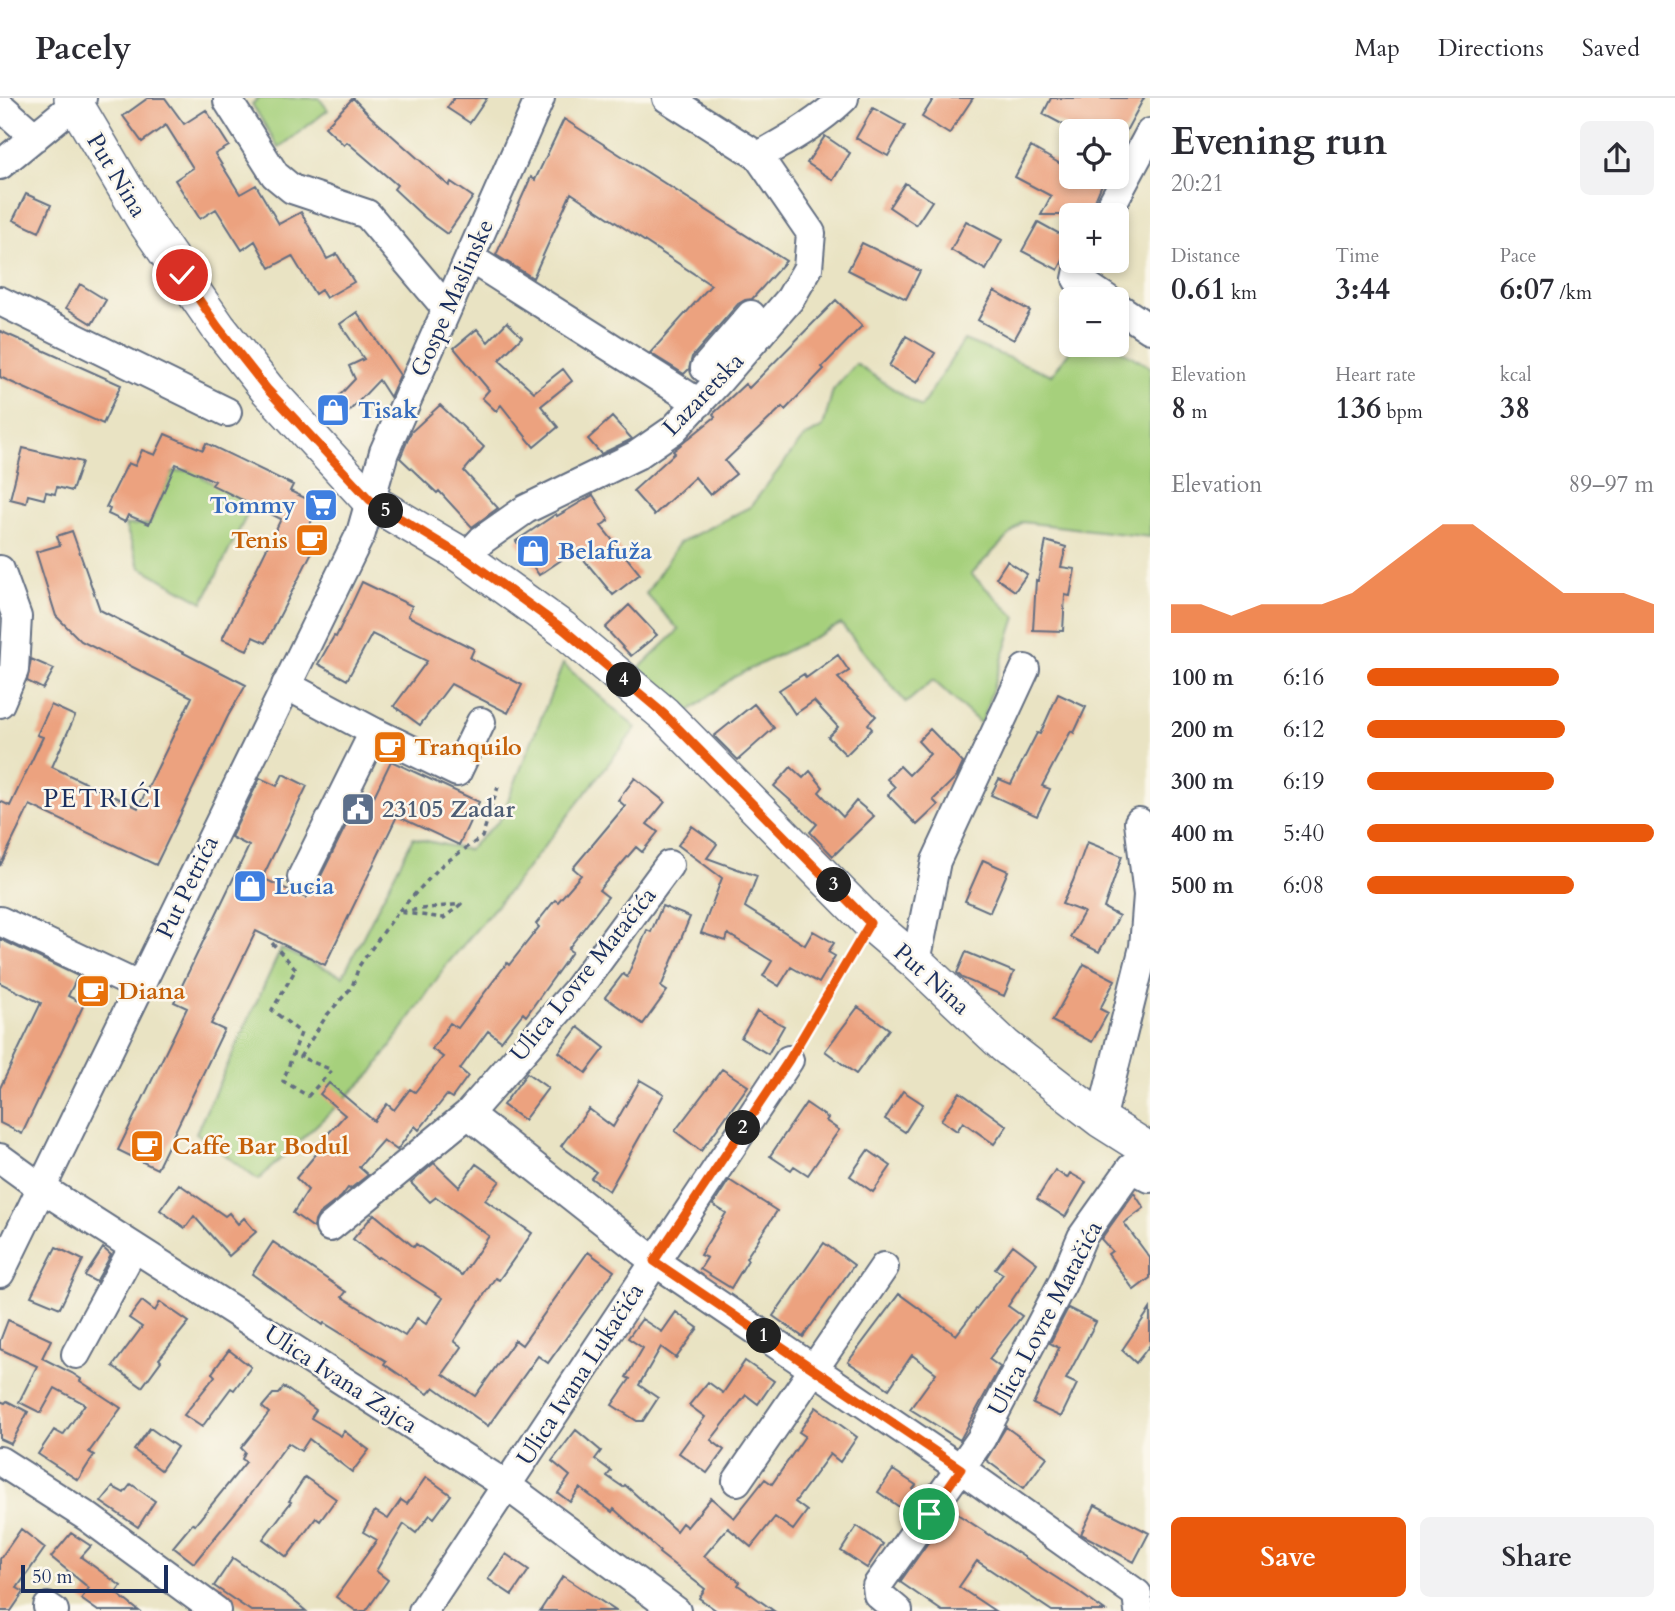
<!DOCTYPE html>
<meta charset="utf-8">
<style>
:root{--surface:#fff;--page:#f2f2f3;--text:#2b2b33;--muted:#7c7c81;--line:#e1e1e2;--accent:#ea580c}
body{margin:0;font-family:Cardo,serif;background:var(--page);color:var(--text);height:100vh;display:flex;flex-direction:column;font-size:26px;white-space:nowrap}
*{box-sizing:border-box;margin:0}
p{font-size:23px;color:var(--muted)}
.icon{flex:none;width:38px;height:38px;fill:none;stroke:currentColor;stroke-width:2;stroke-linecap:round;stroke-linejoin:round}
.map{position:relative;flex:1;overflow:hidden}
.side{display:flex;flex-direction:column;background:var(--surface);width:525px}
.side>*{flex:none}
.fabs{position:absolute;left:1059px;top:21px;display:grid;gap:14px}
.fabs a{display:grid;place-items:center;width:70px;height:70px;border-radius:10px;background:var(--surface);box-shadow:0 4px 10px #0003;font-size:35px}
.scale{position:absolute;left:21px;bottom:18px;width:147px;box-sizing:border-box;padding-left:7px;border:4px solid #1b2f5e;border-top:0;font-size:19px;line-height:24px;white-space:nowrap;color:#1b2f5e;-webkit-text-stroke:5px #fbf7ec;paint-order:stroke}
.pin{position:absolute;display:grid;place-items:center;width:60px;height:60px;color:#fff;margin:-30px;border:4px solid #fff;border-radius:50%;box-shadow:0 2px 7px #0007}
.km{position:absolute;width:35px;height:35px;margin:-18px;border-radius:50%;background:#222;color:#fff;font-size:19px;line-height:35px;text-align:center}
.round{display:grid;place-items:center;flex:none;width:74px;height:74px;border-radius:10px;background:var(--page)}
.overview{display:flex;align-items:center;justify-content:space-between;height:119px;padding:0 21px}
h1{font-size:38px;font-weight:600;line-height:52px}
.metrics{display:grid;grid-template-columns:repeat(3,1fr);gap:10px;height:119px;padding:7px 21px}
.metrics div{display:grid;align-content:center}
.metrics b{font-size:30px;font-weight:600}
.metrics small{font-size:19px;font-weight:400}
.metrics p{font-size:19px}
.chart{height:196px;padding:14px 21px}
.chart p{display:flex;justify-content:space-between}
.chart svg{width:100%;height:126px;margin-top:7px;fill:var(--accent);opacity:.7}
.button{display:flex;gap:14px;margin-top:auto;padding:14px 21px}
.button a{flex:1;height:80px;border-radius:10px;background:var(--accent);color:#fff;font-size:28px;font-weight:600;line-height:80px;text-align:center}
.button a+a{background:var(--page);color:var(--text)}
ul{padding:0 21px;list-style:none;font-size:23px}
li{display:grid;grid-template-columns:112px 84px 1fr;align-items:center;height:52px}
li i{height:18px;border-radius:9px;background:var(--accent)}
header{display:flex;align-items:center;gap:42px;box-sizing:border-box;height:98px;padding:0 35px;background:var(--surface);border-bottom:2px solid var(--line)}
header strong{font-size:33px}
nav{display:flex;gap:38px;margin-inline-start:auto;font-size:24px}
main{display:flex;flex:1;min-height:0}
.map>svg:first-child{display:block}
.green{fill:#a6d07b;stroke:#60806c;stroke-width:2}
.building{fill:#eca27f}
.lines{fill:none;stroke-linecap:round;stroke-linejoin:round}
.minor-casing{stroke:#636e81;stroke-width:32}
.major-casing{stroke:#636e81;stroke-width:38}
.path{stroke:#636e81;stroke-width:3.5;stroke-dasharray:5 5;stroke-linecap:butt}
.minor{stroke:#fff;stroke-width:28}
.major{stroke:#fff;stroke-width:35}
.route-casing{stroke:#fff;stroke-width:14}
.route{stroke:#ea580c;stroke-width:9}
.labels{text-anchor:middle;stroke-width:5;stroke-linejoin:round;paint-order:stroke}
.street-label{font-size:24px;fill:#1b2f5e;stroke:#fbf7ec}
.shop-label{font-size:24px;font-weight:bold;fill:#366cbe;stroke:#fbf7ec;text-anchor:start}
.food-label{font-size:24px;font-weight:bold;fill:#c56008;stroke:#fbf7ec;text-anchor:start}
.service-label{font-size:24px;font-weight:bold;fill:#4e5e75;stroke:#fbf7ec;text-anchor:start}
.neighbourhood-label{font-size:26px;letter-spacing:2px;fill:#1b2f5e;stroke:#fbf7ec}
</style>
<header>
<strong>Pacely</strong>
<nav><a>Map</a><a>Directions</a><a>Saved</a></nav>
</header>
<main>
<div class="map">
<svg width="1150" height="1513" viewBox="0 0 1150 1513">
<rect width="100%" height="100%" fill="#fbf7ec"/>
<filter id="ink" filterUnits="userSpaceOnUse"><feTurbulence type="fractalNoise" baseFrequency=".0143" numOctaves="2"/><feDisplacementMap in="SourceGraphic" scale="14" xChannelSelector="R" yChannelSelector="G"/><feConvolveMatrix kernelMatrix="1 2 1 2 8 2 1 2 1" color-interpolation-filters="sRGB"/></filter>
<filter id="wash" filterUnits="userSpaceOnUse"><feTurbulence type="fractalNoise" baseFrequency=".00686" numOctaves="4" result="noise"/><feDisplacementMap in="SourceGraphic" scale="28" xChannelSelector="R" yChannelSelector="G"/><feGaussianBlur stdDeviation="1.57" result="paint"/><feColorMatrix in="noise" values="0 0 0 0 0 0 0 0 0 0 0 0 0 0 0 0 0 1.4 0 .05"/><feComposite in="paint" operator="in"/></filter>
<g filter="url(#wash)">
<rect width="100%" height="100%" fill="#e9e3c3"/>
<path class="green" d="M259 0H319L328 12 279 50 252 6Z
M964 242 1052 277 1074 247H1112L1150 269V439L1022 424 971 476 1016 519 981 626 933 582 906 605 841 526 734 579 683 618 637 572 679 532 646 496 679 445 750 409 803 340 823 329 833 292 856 266 921 309Z
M204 371 202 379 252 407 203 504 140 469 125 427 149 426 172 374Z
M563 566 636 630 518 782 448 865 372 975 258 1082 196 1035 281 851 343 878 413 740 468 752 500 722Z"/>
<g id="blocks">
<path class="building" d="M148 0H165L184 26 206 12 229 48 215 56 240 96 256 87 279 126 301 114 327 161 337 156 354 184 326 200 321 192 315 196 292 158 270 170 255 143 242 152 216 111 200 121 175 82 193 70 166 27 142 44 123 18Z
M353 0 371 19 449 88 451 84 473 99 447 136 425 120 394 91 397 87 347 44 344 47 325 29Z
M454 0H487L470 25 447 10Z
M934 0H973L949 36 922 19Z
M1051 0H1144L1126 33H1075L1043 16Z
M873 10 905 28 888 58 856 40Z
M564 21 786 163 752 201 745 202 738 206 692 259 689 271 684 276 650 255 711 187 571 95 533 180 496 157 531 79 535 82Z
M825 38 850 55 833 82 807 65Z
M1031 49 1071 72V79H1105L1089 117H1041L1051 98 1015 79Z
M905 85 932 103 916 127 889 109Z
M26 96 51 107 39 134 13 122Z
M966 123 1002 142 986 172 951 152Z
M1038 124 1071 142V147L1058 172 1022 153Z
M862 145 920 173 906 201 848 172Z
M80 186 106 202 92 226 66 210Z
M994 193 1030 213 1014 242 978 222Z
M836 202 862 228 822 269 824 271 785 312 782 309 725 363 736 376 710 397 695 379 654 417 633 393 675 355 673 353 715 319 713 316 745 286 749 290Z
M357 214 400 277 390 299 379 282 337 326 324 314 355 281 349 268 364 261 340 226Z
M507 224 522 239 499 262 534 294 563 271 572 283 541 308 558 329 534 349 501 307 496 313 482 300 489 292 454 250 477 231 488 244Z
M0 233 121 287 103 326 0 279Z
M906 238 935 255 917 285 889 268Z
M440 307 484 349 464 373 498 410 472 429 439 393 437 395 400 360 411 334Z
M612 319 632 341 601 356 588 341Z
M165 336 203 352 206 345 293 387 290 393 320 407 308 430 321 436 266 545 253 539 247 552 222 541 281 421 212 387 215 383 176 366 149 426 128 417 125 424 108 416 110 411 106 409 128 365 135 368 142 352 155 357Z
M23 350 82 364 72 393 57 389 55 396 46 394 44 401 28 397 26 405 10 401Z
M593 397 609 422 601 428 640 476 613 497 576 452 539 477 516 443 556 416 557 418Z
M72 433 100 512 246 587 228 618 156 767 30 707 0 768V703L10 708 43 639 37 637 51 607 75 618 52 669 138 710 192 599 81 543 56 518 36 454 60 447 57 438Z
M1046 443 1066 449 1061 469 1075 471 1070 498 1065 497 1063 533 1033 532 1036 482 1038 483Z
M1007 463 1027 476 1015 493 996 480Z
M362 484 412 508 408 518 474 551 470 560 522 587 508 615 451 586 420 627 394 608 427 563 372 536 347 582 318 566 334 538 336 539Z
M629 507 657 537 631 558 605 530Z
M838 557 849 573 838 580 876 618 868 626 872 631 846 657 828 639 838 629 814 603 795 616 779 592 804 576 806 580Z
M31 561 54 571 43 591 27 583Z
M1058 596 1086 609 1074 635 1071 633 1042 688 1050 691 1037 718 991 697 999 681 1011 686 1037 635 1040 636Z
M754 606 774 630 738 662 714 638Z
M930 631 963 665 957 678 933 702 938 707 917 727 888 697 895 689 887 681 900 668 909 677 930 656 918 643Z
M391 663 479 704 459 747 397 718 325 867 256 833 211 926 224 932 157 1071 118 1052 187 910 174 904 249 748 231 739 260 680 277 688 283 676 307 688 262 780 306 800 317 786 351 717 362 723Z
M791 669 803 680 810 673 823 689 819 694 843 719 856 703 874 718 833 758 810 734 817 726 774 688Z
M635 680 665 704 647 726 658 734 642 754 636 749 599 792 608 799 568 851 572 854 526 918 523 915 501 943 488 933 460 971 468 978 452 1000 447 997 419 1032 415 1028 397 1052 383 1042 359 1069 368 1077 350 1091 348 1090 341 1099 319 1116 315 1123 314 1130 293 1115 308 1092 296 1080 328 1042 325 1039 345 1017 320 996 329 985 374 1023 387 1006 394 1012 410 991 415 994 443 959 432 951 450 925 458 930 507 865 509 867 539 829 536 826 555 802 558 804 581 777 573 770 625 708 618 702Z
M692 728 717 746 707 760 757 778 745 809 805 847 813 833 834 845 828 854 835 858 819 885 791 869 779 888 763 878 772 863 728 836 726 843 701 835 722 780 678 747Z
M1087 744 1122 758 1104 810 1119 818 1099 854 1070 839 1084 814 1062 806 1073 783Z
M983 762 1008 773 990 814 965 803Z
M662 808 690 819 661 889 667 893 643 926 605 899 623 876 627 879 647 832 651 834Z
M0 841 78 878 68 898 84 906 22 1036 0 1025V990L41 905 0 885Z
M966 854 1014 874 1004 898 962 880 957 875Z
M1084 866 1115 882 1100 911 1108 915 1092 944 1052 923Z
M858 909 889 931 856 976 825 953Z
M757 913 784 928 768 956 741 940Z
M578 929 605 950 586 975 559 954Z
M722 971 748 988 701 1053 675 1033Z
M527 975 548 990 524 1022 503 1007Z
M640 982 664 996 609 1093 591 1080 596 1074 561 1048 589 1011 613 1029Z
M903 993 923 1006 905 1034 885 1021Z
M960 994 1007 1028 994 1046 963 1024 957 1033 941 1022Z
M806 1005 828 1020 826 1023 839 1032 808 1077 794 1068 791 1072 770 1058Z
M868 1052 891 1068 873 1094 850 1078Z
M434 1065 459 1089 476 1066 500 1083 485 1102 532 1135 499 1182 495 1180 454 1243 462 1249 443 1276 475 1298 515 1242 522 1247 588 1154 614 1173 548 1265 538 1258 488 1328 434 1289 428 1296 384 1266 386 1263 324 1225 323 1227 252 1176 273 1144 346 1194 342 1199 405 1238 417 1220 426 1226 443 1200 379 1159 377 1160 353 1141 374 1116 414 1149 416 1146 462 1177 489 1138 436 1099 430 1104 411 1085Z
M1055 1072 1067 1080 1070 1075 1086 1084 1065 1119 1037 1101Z
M729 1082 777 1113 746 1160 748 1162 731 1190 700 1171 707 1160 700 1157 726 1115 713 1107Z
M179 1086 225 1118 229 1115 238 1126 244 1120 256 1134 229 1158 194 1118 185 1130 160 1112Z
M1134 1095 1144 1110 1124 1125 1150 1160V1180L1134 1192 1108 1156 1112 1153 1101 1141Z
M824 1145 854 1167 803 1239 773 1218Z
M1013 1147 1037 1165 1008 1208 1022 1218 989 1261 1000 1269 960 1342 910 1311 936 1275 912 1257 889 1291 848 1264 899 1196 956 1237 1003 1176 995 1171Z
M56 1149 83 1162 60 1210 31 1198Z
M103 1150 111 1157 96 1184 85 1178Z
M142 1203 155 1213 160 1204 189 1224 159 1261 161 1263 142 1289 113 1268 142 1229 129 1220Z
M1068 1210 1096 1224 1066 1281 1077 1286 1061 1319 1033 1306 1059 1250 1050 1245Z
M1150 1211V1247L1136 1265 1122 1252Z
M676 1214 698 1230 676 1260 661 1249 639 1287 658 1300 643 1323H637L612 1307 630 1281 626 1279 643 1250 628 1240 642 1221 662 1234Z
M8 1222 51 1242 42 1260 72 1275 81 1281 80 1283 121 1310 89 1354 94 1357 78 1382 38 1356 54 1332 63 1337 85 1306 55 1290 41 1315 19 1304 37 1268 0 1251V1243Z
M229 1252 251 1269 234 1292 231 1290 202 1329 184 1317 215 1278 212 1275Z
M745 1263 774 1283 758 1306 746 1297 711 1342 724 1352 707 1375 679 1355 705 1319 689 1307 708 1284 723 1295Z
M284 1289 316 1312 311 1320 341 1338 344 1333 369 1352 352 1374 309 1341 301 1353 288 1345 248 1399 194 1465 173 1449 193 1425 195 1427 246 1364 242 1361 245 1354 241 1350 269 1315 262 1309 273 1296H278Z
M0 1303 5 1305 7 1303 28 1314 11 1346 0 1341Z
M816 1309 857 1339 840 1364 830 1356 795 1404 807 1413 793 1432 775 1419 751 1449 728 1430 704 1458 740 1484 738 1487 774 1513H717L699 1500 705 1491 659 1455 660 1453 614 1411 612 1414 580 1390 570 1404 558 1395 570 1378 552 1363 576 1332 601 1353 595 1361 611 1373 607 1378 623 1389 625 1387 676 1433 682 1425 687 1429 711 1400 734 1420 765 1381 772 1386 805 1338 799 1334Z
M1006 1329 1047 1359 1024 1390 986 1362Z
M150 1330 177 1349 161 1372 134 1352Z
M893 1372 916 1387 913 1391 920 1397 908 1415 878 1394Z
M305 1379 336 1401 320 1423 316 1420 287 1459 263 1441 291 1404 289 1403Z
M426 1379 451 1397 434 1420 430 1417 416 1435 404 1426 376 1473 388 1482 366 1513H356L336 1499 377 1442 363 1434 375 1413 388 1421 401 1402 407 1406Z
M131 1386 155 1403 138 1429 101 1404 113 1389 124 1395Z
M1095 1407 1149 1435 1134 1464 1081 1436Z
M951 1412 1077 1493 1105 1513H1052L977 1463 959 1489 995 1513H942L900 1484Z
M857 1428 883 1446 867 1470 841 1453Z
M21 1431 45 1450 17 1490 24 1494 11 1513H0V1461Z
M71 1435 91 1448 81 1459 121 1488 116 1495 139 1513H98L81 1501 89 1490 51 1459Z
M506 1456 529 1472 512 1497 488 1481Z
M233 1460 288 1498 306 1513H251L214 1488Z
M563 1478 616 1513H540Z"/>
</g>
</g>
<g filter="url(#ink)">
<use href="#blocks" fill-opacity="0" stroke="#636e81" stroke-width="2"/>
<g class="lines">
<g class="minor-casing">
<path id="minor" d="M667 0 758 58C788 42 819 24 844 0
M228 3 275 77 292 91 367 116 447 211
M0 8 35 39
M0 67 82 0
M1106 117 1150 35
M470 160 699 305
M1081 163 1077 181 1107 201
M0 203 227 314
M1116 208 1150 231
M705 270 751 217
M465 460 482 442 526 411 637 357 673 332 716 286 790 201 808 170 811 135 758 58
M0 472 17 519 14 572 0 605
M286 587 374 634 457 674 481 624
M302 779 374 634
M0 823 138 888
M916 864 936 763 1025 571
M468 1016 654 1163 961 1371 1137 1496 1139 1513
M1101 1022 1144 849 1148 797 1139 724
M0 1060 40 1089 506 1387 676 1513
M330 1129 468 1016 576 893 669 767
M0 1175 361 435 384 354 540 0
M76 1256 134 1149
M0 1363 89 1420 216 1513
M737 1383 884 1169
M48 1509 54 1513
M423 1513 789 962
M898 1513 878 1496 877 1488 981 1341 1063 1184 1082 1139 1131 1070 1150 1080"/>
</g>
<g class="major-casing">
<path id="major" d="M72 0 146 125 218 229 267 291 370 403 455 453 563 531 664 616 870 825 916 864 1005 948 1101 1022 1150 1053"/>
</g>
<path class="path" d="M272 845 296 871 272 912 301 935 283 983 308 998 332 972 300 959 327 917 352 889 359 868 398 814 444 820 461 806 398 814 442 767 482 739 498 689
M800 942 855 849"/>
<use href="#minor" class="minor"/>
<use href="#major" class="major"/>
</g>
</g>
<g class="lines" filter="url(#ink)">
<g class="route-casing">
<path id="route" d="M182 177 218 229 267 291 370 402 465 460 563 531 613 573 664 616 870 825 789 962 654 1163 961 1371 929 1416"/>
</g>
<use href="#route" class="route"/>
</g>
<defs>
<g id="shop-square" transform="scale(1.75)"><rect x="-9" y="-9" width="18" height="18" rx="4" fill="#3f7fe0" stroke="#fbf7ec"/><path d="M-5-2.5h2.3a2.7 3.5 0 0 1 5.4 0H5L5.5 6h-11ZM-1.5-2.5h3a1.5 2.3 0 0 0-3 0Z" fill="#fff"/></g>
<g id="supermarket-square" transform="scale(1.75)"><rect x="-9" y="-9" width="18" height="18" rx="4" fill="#3f7fe0" stroke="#fbf7ec"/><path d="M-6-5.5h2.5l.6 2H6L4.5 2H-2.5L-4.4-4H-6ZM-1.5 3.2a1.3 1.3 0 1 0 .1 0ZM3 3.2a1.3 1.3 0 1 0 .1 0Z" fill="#fff"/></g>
<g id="cafe-square" transform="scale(1.75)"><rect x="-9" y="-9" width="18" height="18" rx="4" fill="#e8710a" stroke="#fbf7ec"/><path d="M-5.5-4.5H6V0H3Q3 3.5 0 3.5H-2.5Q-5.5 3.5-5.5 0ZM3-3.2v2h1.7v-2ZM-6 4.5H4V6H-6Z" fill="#fff"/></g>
<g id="civic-square" transform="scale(1.75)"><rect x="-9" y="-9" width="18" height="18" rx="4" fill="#5c6f8a" stroke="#fbf7ec"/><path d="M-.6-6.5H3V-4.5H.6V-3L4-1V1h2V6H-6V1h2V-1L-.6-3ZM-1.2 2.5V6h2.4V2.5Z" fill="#fff"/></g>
</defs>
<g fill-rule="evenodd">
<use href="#shop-square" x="333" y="312"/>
<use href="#supermarket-square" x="321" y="407"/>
<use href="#cafe-square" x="312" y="442"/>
<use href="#shop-square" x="533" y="453"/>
<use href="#cafe-square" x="390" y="649"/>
<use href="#civic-square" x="358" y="711"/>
<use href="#shop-square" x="250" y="788"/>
<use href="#cafe-square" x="93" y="893"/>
<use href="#cafe-square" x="147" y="1048"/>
</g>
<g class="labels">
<g class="street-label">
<text transform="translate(117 77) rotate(59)" y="8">Put Nina</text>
<text transform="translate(452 200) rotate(-66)" y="8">Gospe Maslinske</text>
<text transform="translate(703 296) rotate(-46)" y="8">Lazaretska</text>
<text transform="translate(187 789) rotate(-64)" y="8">Put Petrića</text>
<text transform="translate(583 876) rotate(-51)" y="8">Ulica Lovre Matačića</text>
<text transform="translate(932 881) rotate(42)" y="8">Put Nina</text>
<text transform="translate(1045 1220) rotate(-62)" y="8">Ulica Lovre Matačića</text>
<text transform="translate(580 1276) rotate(-57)" y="8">Ulica Ivana Lukačića</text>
<text transform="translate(341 1281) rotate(33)" y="8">Ulica Ivana Zajca</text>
</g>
<g class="shop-label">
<text x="358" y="320">Tisak</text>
<text x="296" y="415" text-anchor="end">Tommy</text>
<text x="558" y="461">Belafuža</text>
<text x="274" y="796">Lucia</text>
</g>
<g class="food-label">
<text x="288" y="450" text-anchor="end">Tenis</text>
<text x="414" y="657">Tranquilo</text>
<text x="118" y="901">Diana</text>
<text x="172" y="1056">Caffe Bar Bodul</text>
</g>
<g class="service-label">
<text x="382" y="719">23105 Zadar</text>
</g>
<g class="neighbourhood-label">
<text x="103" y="709">PETRIĆI</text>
</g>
</g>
</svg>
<div class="fabs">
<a><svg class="icon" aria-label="locate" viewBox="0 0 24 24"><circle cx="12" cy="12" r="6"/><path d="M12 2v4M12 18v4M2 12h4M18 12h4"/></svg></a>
<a>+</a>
<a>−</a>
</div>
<div class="scale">50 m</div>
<div class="pin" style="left:929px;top:1416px;background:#1e9e55"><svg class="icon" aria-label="arrive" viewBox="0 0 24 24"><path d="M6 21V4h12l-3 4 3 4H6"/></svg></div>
<div class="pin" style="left:182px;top:177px;background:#d93025"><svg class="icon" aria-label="check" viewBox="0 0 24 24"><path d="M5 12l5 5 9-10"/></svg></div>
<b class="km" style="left:764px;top:1238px">1</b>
<b class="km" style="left:743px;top:1030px">2</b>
<b class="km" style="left:834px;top:787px">3</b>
<b class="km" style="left:624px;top:582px">4</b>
<b class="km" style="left:386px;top:413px">5</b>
</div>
<section class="side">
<div class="overview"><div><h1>Evening run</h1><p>20:21</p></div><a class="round"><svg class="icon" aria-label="share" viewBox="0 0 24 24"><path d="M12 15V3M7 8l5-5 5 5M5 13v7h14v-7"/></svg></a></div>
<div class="metrics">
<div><p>Distance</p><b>0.61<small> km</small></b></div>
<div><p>Time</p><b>3:44</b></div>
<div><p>Pace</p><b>6:07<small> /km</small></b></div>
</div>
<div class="metrics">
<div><p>Elevation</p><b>8<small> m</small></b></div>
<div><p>Heart rate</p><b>136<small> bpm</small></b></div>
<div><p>kcal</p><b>38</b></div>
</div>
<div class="chart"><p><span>Elevation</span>89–97 m</p>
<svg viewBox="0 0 160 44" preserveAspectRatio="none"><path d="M0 44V34L10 34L20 38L30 34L40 34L50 34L60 30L70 22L80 14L90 6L100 6L110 14L120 22L130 30L140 30L150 30L160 34V44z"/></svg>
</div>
<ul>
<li><b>100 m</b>6:16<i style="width:67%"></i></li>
<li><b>200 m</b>6:12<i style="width:69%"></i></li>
<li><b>300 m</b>6:19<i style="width:65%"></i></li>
<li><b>400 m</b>5:40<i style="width:100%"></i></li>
<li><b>500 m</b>6:08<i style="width:72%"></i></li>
</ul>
<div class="button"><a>Save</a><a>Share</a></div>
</section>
</main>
